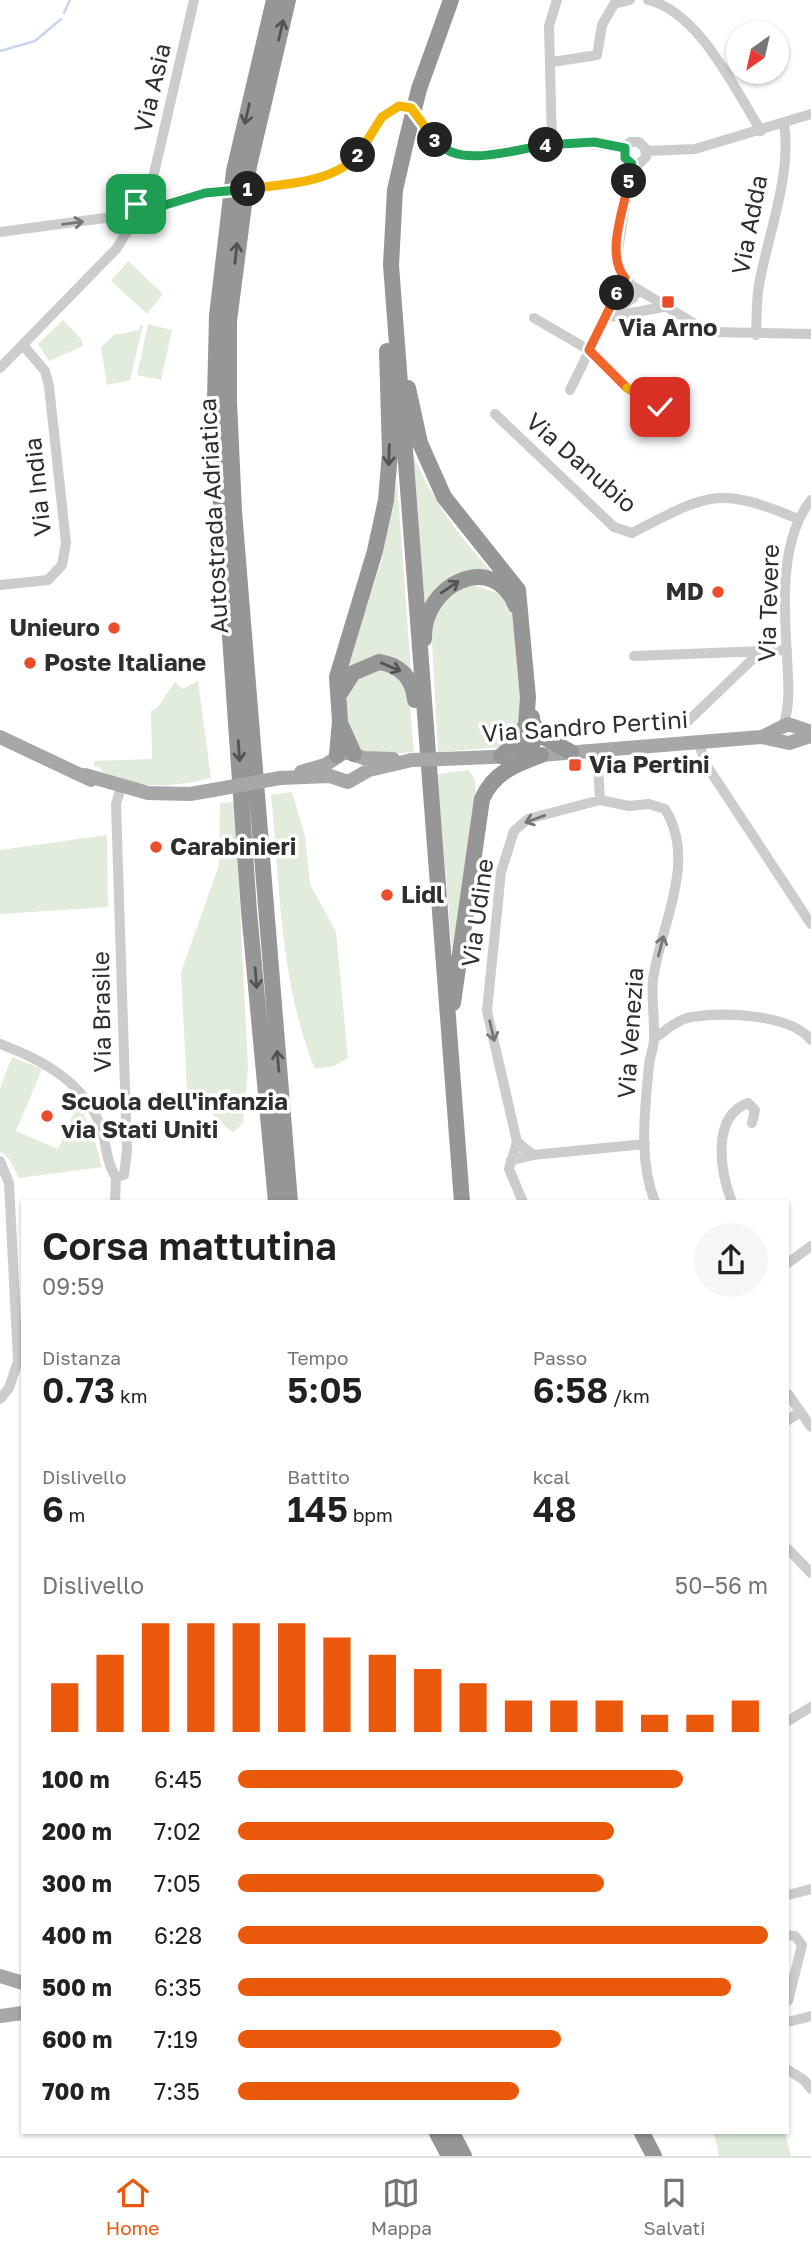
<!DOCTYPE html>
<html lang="it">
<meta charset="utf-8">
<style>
:root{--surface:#fff;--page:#f6f6f6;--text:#202124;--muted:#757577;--line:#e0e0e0;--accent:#ea580c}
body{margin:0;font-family:"Golos Text",sans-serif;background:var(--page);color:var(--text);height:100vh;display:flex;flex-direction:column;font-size:26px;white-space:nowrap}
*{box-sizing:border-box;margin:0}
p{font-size:23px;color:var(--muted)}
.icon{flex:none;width:38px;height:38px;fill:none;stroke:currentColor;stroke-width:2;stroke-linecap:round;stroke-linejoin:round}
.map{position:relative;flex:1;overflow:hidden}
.sheet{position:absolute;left:21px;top:1200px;width:768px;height:934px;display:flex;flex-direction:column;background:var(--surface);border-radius:0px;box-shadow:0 2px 5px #0004}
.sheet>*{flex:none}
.needle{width:46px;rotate:214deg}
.fabs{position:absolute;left:726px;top:21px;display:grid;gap:14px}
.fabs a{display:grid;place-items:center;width:63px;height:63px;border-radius:50%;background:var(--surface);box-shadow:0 2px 5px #0004;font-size:35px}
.pin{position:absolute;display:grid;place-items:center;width:60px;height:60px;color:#fff;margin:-30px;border-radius:14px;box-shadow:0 4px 10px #0006}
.km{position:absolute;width:35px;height:35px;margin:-18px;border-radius:50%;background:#222;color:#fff;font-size:19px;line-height:35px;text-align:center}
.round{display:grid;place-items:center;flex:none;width:74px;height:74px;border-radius:37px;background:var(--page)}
.overview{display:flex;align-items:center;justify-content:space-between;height:119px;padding:0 21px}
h1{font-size:38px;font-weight:600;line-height:52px}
.stats{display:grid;grid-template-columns:repeat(3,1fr);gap:10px;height:119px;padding:7px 21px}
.stats div{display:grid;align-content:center}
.stats b{font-size:35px;font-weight:600}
.stats small{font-size:19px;font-weight:400}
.stats p{font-size:19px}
.chart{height:196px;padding:14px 21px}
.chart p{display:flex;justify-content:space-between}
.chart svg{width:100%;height:126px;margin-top:7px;stroke:var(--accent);stroke-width:6}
ul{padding:0 21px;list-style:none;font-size:23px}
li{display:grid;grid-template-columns:112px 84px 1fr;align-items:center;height:52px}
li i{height:18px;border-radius:9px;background:var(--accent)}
.menu{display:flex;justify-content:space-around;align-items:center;height:98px;border-top:2px solid var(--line);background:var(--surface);font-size:19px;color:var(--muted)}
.menu a{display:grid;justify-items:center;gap:4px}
.menu .on{color:var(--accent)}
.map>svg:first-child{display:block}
.green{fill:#e1ecdc}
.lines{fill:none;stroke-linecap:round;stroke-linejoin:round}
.stream{stroke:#c7d5ed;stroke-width:2.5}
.minor{stroke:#ccc;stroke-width:10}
.major{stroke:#a7a7a7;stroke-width:14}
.highway{stroke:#969696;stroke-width:16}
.major-bridge{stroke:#a7a7a7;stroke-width:14}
.highway-bridge{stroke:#969696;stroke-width:16}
.oneway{stroke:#535353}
.oneway2{stroke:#767676}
.split-1-casing{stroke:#fff;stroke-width:14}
.split-2-casing{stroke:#fff;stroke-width:14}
.split-3-casing{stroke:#fff;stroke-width:14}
.split-4-casing{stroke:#fff;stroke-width:14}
.split-5-casing{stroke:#fff;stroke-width:14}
.split-6-casing{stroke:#fff;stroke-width:14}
.split-7-casing{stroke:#fff;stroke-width:14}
.split-8-casing{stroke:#fff;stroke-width:14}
.split-1{stroke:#22a559;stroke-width:9}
.split-2{stroke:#f5b400;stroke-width:9}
.split-3{stroke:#f5b400;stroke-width:9}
.split-4{stroke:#22a559;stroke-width:9}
.split-5{stroke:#22a559;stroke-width:9}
.split-6{stroke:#f0652b;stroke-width:9}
.split-7{stroke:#f0652b;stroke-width:9}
.split-8{stroke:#f5b400;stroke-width:9}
.poi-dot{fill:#eb4d2b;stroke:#fff;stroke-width:2.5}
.labels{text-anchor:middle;stroke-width:7;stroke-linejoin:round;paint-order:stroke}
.street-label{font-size:24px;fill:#2f2f2f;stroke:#fff}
.poi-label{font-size:24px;font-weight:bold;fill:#2f2f2f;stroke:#fff;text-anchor:start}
</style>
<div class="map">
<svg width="811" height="2156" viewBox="0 0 811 2156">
<rect width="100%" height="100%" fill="#fff"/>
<path class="green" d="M128 261 163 294 147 314 111 281Z
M63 320 82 340 83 346 49 361 38 344Z
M148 324 172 330 161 380 137 375Z
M141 325H143L130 380 107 385 101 347 114 335 139 330Z
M413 455C437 510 465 544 506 587L483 574 425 607Z
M397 481 411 671C381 659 372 651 345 673L382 559Z
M473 585 500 594 513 616 523 720 520 729 502 747 438 752 431 624C438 603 450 588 473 585Z
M369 668 396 672 409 696 414 752 373 756 362 754 345 719 347 690Z
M198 681 211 778C175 787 133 791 100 770V767L94 766V761L152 759 151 711 157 708 175 682 182 689Z
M468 770 475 779 476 798 453 960 437 774Z
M292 792 305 836 310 884 336 932 348 1058 334 1066 315 1069C280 984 280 886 271 795Z
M235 802 248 1068 243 1123 233 1133 187 1091 181 972 219 865 220 803Z
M107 835 108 907 0 914V850Z
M12 1057 42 1069 16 1131 58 1149 78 1103 92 1130 102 1167 19 1178 9 1159 0 1151V1088Z
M714 2133H785L791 2156H719Z"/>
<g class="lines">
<path class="stream" d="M64 13 70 0
M0 51 35 41 61 19"/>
<path class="minor" d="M648 0C699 12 735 89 761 131
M552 62 597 55 602 25 614 4 630 0
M552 144 549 26 557 0
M646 151 695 149 811 114
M632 164 617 256 618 270 631 285 708 332 811 334
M147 214V204L194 0
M0 232 120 216 134 209
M126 233C135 225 144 214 155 208 207 181 273 192 329 174 366 162 376 100 411 108L436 143 444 150 465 156 567 142 625 148 630 142H639L645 148 646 157 640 163 632 164
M609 314 633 298 638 290
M534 318 589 350 621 384 679 418
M604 318 663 307
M756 335C757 319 756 301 759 285 768 234 792 175 784 123
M0 368 117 248 126 233 135 206 151 184
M570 390 625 278
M495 414 614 527 632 533C708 494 717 485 798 519
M0 585 48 580 62 565 66 543 49 386 45 371 23 345
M634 656 787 650
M687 722 759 653
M783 726C791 704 788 680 787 657 784 607 779 541 811 500
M698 742 707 766 811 924
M597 750 600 800
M655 1038C666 1030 678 1019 692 1017 724 1012 791 1014 811 1040
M0 1044C43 1060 86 1083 102 1130 106 1144 107 1165 116 1177
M517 1142 509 1169 523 1202
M533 1155 517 1142 487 1011 501 872 514 831 528 819 600 800 629 806 649 804 665 809C698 862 660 926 653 980 651 1000 655 1019 654 1039 654 1047 650 1056 649 1065 645 1109 638 1160 655 1202
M511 1160 533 1155 645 1144
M0 1161 9 1183 18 1361 9 1388 0 1399
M116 1177 124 1175 127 1150 116 804 119 794
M115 1202 116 1177
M732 1202C721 1174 710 1117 748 1103L755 1110 752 1123
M788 1263 811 1246
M788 1394 811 1427
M788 1420 800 1412
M788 1549 811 1573
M788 1721 811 1707
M788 1895 811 1889
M788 1935 795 1936 802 1945 788 2001
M788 2022 811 2016
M788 2070 804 2080 811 2089"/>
<path class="major" d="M0 737 91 780
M762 737 788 724 811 732
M443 759 541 755 761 737 789 743 811 736
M301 772 325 765 345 752 364 758 393 759
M85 775 148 793 190 794 213 790
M280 778 330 776 348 782 369 770 412 760
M0 1976 23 1983
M0 2016 23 2013"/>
<path class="highway" d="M406 142 395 190 391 265 462 1202
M217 316 215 399 221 506 249 911 276 1202
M229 321V401L234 511 290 1202
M408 388 420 443 444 497 518 590 528 697 526 724 519 740 501 756
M424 639C422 585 493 549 516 606
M339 695 353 673 379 662C401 665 413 679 415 700
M534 725 545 738 571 752
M342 727 354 754
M337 755 340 721 337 677 375 551 386 500 390 453 387 351
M522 756 534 741 532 717
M453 1003 482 799C494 772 515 765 541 755
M437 2133 449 2156
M452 2133 464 2156
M642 2133 654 2156"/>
<path class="major-bridge" d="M412 760 443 759
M213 790 280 778"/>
<path class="highway-bridge" d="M406 142 419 89 451 0
M217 316 234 171 274 0
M229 321 249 166 288 0"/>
</g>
<defs><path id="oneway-shaft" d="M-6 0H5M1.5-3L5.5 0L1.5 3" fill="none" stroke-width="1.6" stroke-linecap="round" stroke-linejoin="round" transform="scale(1.75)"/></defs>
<g class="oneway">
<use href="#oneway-shaft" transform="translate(281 30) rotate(-77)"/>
<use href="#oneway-shaft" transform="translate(247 114) rotate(103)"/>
<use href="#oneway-shaft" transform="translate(236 253) rotate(-84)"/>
<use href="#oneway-shaft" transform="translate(389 455) rotate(92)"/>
<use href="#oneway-shaft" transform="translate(450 587) rotate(-34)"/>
<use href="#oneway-shaft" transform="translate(391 667) rotate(23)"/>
<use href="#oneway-shaft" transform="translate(239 751) rotate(86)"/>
<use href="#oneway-shaft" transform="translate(256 978) rotate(85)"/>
<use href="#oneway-shaft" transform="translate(278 1061) rotate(-95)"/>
</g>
<g class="oneway2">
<use href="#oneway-shaft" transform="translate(73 223) rotate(-8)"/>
<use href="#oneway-shaft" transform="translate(535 819) rotate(160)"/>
<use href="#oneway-shaft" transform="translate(661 946) rotate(-75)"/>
<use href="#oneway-shaft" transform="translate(492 1031) rotate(77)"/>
</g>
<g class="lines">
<g class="split-1-casing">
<path id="split-1" d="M136 204 144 202 155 208 205 193 248 189"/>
</g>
<g class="split-2-casing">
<path id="split-2" d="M248 189C284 184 333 183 358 155"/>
</g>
<g class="split-3-casing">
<path id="split-3" d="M358 155 382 117 399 106 411 108 435 140"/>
</g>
<g class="split-4-casing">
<path id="split-4" d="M435 140C458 170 515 149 546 145"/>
</g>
<g class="split-5-casing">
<path id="split-5" d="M546 145 594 142 625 148V158L632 164 629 181"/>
</g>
<g class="split-6-casing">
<path id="split-6" d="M617 293 625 278C605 255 624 208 629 181"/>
</g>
<g class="split-7-casing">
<path id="split-7" d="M617 293 589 350 627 388"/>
</g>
<g class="split-8-casing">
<path id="split-8" d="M627 388 660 407"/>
</g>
<use href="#split-1" class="split-1"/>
<use href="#split-2" class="split-2"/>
<use href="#split-3" class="split-3"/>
<use href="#split-4" class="split-4"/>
<use href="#split-5" class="split-5"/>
<use href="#split-6" class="split-6"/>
<use href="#split-7" class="split-7"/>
<use href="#split-8" class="split-8"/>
</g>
<g class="poi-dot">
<rect x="661" y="295" width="14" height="14" rx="3.5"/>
<circle cx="718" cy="592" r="7"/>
<circle cx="114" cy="628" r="7"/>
<circle cx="30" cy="663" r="7"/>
<rect x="568" y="758" width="14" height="14" rx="3.5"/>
<circle cx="156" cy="847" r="7"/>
<circle cx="387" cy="895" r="7"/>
<circle cx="47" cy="1116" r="7"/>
</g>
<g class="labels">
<g class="street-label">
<text transform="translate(153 88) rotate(-77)" y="8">Via Asia</text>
<text transform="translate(750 225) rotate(-79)" y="8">Via Adda</text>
<text transform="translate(581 463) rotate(41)" y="8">Via Danubio</text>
<text transform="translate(38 487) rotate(-96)" y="8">Via India</text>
<text transform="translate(214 516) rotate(-93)" y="8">Autostrada Adriatica</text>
<text transform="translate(769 603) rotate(-88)" y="8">Via Tevere</text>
<text transform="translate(585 727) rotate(-4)" y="8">Via Sandro Pertini</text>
<text transform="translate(478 913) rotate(-82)" y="8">Via Udine</text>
<text transform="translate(102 1012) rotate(-91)" y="8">Via Brasile</text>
<text transform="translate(631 1033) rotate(-86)" y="8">Via Venezia</text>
</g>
<g class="poi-label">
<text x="668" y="336" text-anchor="middle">Via Arno</text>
<text x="704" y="600" text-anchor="end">MD</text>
<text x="100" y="636" text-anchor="end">Unieuro</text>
<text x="44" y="671">Poste Italiane</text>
<text x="589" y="773">Via Pertini</text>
<text x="170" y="855">Carabinieri</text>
<text x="401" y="903">Lidl</text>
<text x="61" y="1110">Scuola dell'infanzia<tspan x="61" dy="28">via Stati Uniti</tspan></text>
</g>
</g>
</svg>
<div class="fabs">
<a><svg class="needle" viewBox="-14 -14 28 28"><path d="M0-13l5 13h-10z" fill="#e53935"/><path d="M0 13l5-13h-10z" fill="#757577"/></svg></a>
</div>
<div class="pin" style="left:136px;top:204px;background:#1e9e55"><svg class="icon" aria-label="arrive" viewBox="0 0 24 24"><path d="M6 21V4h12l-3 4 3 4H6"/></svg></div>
<div class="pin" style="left:660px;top:407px;background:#d93025"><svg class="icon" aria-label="check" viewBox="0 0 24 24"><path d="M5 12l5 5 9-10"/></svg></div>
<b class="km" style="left:248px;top:189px">1</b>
<b class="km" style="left:358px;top:155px">2</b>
<b class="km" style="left:435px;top:140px">3</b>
<b class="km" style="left:546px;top:145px">4</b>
<b class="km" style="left:629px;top:181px">5</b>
<b class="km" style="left:617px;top:293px">6</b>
<section class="sheet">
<div class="overview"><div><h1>Corsa mattutina</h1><p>09:59</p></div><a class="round"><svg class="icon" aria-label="share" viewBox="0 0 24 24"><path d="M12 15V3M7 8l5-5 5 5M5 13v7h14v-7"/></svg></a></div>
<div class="stats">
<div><p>Distanza</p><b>0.73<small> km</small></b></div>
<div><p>Tempo</p><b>5:05</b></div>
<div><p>Passo</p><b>6:58<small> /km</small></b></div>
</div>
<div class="stats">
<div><p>Dislivello</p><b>6<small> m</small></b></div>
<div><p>Battito</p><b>145<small> bpm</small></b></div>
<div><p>kcal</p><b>48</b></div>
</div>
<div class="chart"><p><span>Dislivello</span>50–56 m</p>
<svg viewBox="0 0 160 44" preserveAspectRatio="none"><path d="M5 44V27M15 44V17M25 44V6M35 44V6M45 44V6M55 44V6M65 44V11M75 44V17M85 44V22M95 44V27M105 44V33M115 44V33M125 44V33M135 44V38M145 44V38M155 44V33"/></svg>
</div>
<ul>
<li><b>100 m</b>6:45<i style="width:84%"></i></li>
<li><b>200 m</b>7:02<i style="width:71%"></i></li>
<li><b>300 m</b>7:05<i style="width:69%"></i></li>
<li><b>400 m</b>6:28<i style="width:100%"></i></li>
<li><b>500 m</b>6:35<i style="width:93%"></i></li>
<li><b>600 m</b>7:19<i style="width:61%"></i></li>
<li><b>700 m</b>7:35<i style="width:53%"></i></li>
</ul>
</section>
</div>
<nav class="menu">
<a class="on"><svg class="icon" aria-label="home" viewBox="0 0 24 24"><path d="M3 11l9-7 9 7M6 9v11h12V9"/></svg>Home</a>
<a><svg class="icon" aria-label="map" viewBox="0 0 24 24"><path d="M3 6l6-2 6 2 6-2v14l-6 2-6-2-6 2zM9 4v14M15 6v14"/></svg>Mappa</a>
<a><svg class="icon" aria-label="saved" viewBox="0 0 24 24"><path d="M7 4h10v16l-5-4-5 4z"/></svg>Salvati</a>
</nav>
